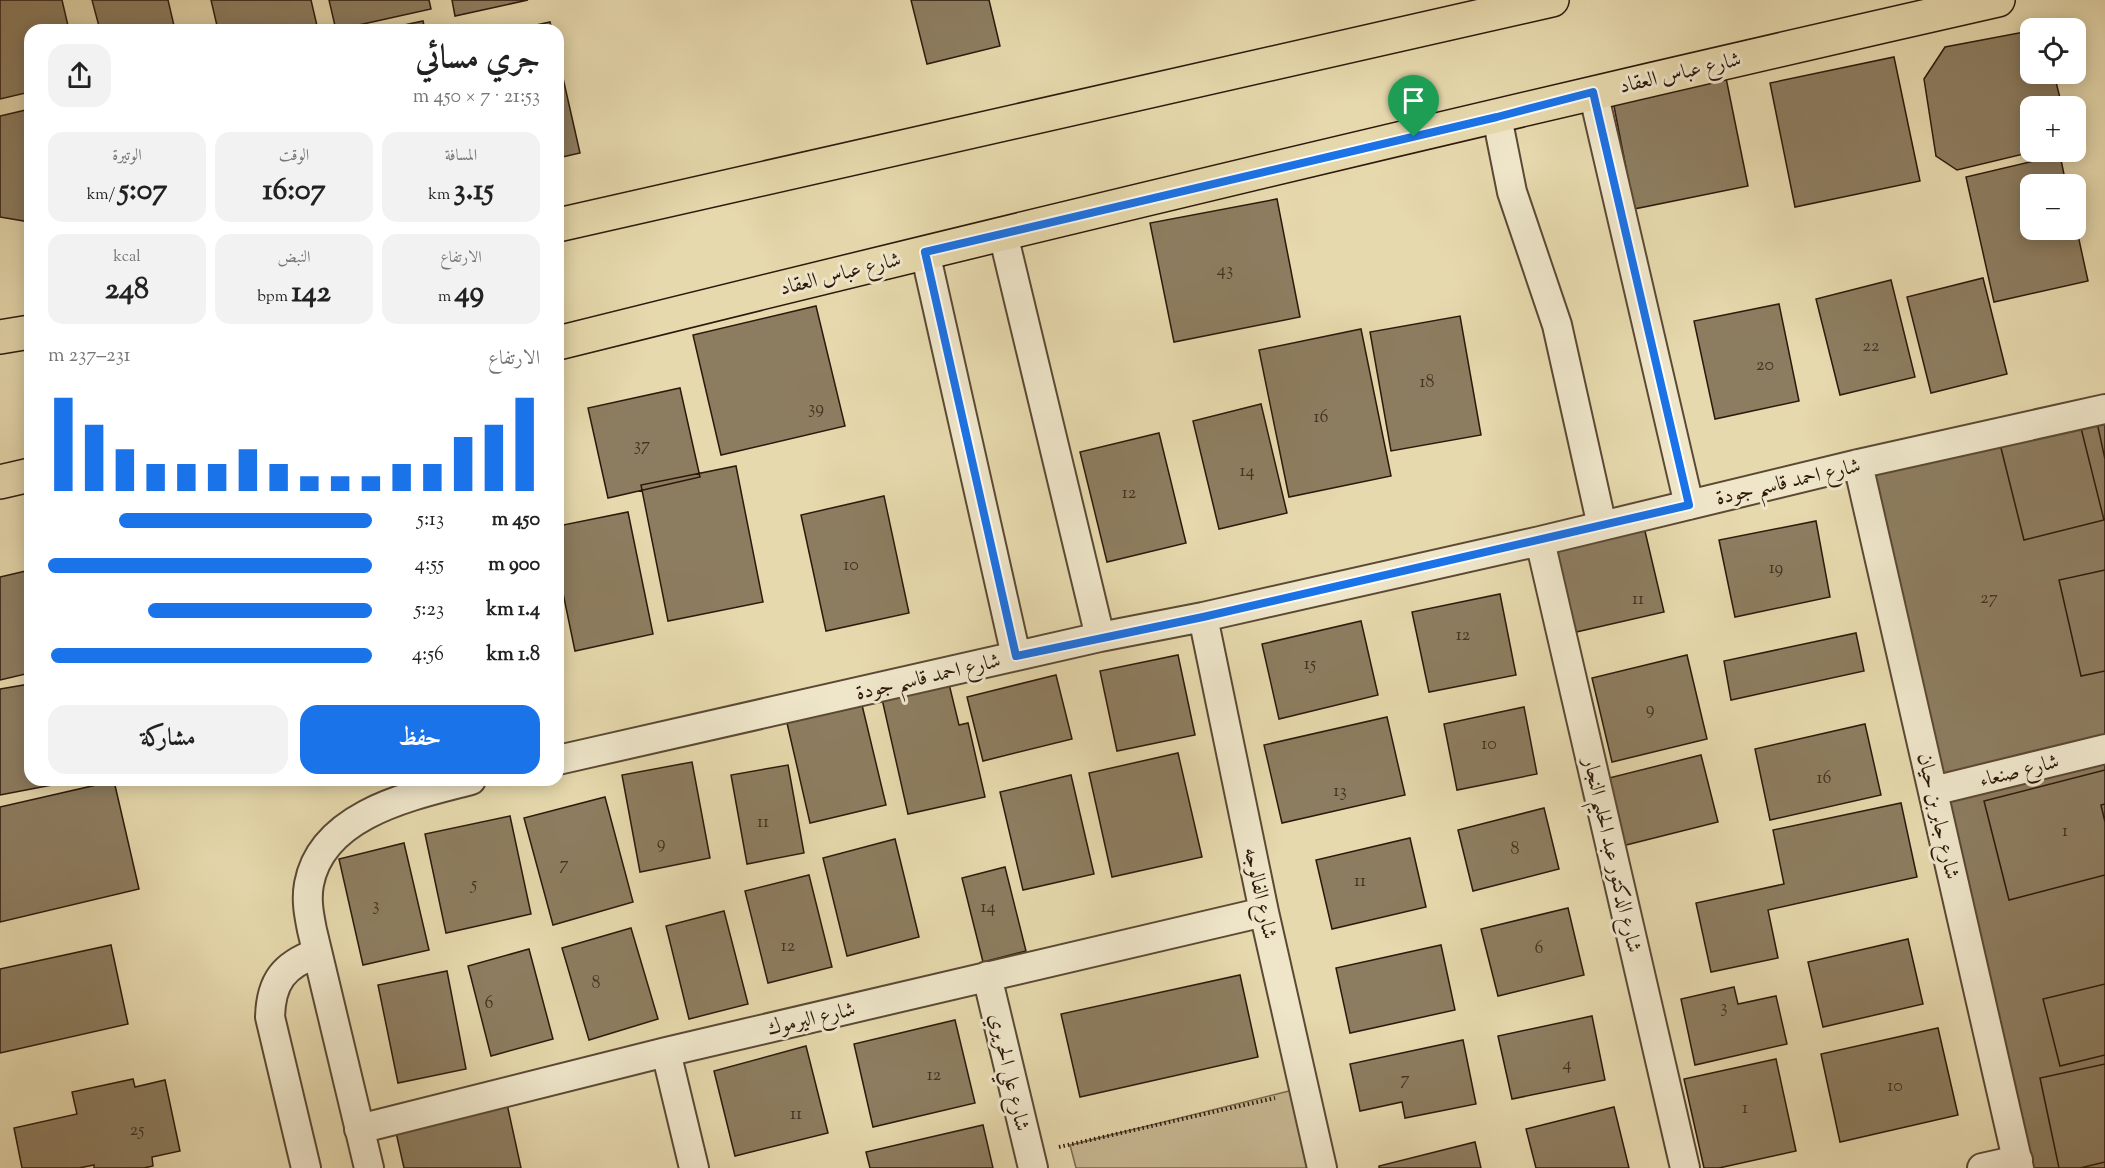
<!DOCTYPE html>
<html lang="ar">
<meta charset="utf-8">
<style>
:root{--surface:#fff;--page:#f2f2f2;--text:#222;--muted:#767676;--accent:#1a73e8}
body{margin:0;font-family:"Sorts Mill Goudy",Amiri,serif;background:var(--page);color:var(--text);direction:rtl;height:100vh;display:flex;flex-direction:column;font-size:22px;white-space:nowrap}
*{box-sizing:border-box;margin:0}
p{font-size:20px;color:var(--muted)}
.icon{flex:none;width:33px;height:33px;fill:none;stroke:currentColor;stroke-width:2;stroke-linecap:round;stroke-linejoin:round}
.map{position:relative;flex:1;overflow:hidden;direction:ltr}
.sheet{position:absolute;left:24px;top:24px;width:540px;height:762px;display:flex;flex-direction:column;background:var(--surface);border-radius:18px;box-shadow:0 3px 15px #0003;direction:rtl}
.sheet>*{flex:none}
.fabs{position:absolute;left:2020px;top:18px;display:grid;gap:12px}
.fabs a{display:grid;place-items:center;width:66px;height:66px;border-radius:12px;background:var(--surface);box-shadow:0 3px 15px #0003;font-size:30px}
.pin{position:absolute;display:grid;place-items:center;width:51px;height:51px;color:#fff;margin:-62px -26px;border-radius:50% 50% 50% 0;rotate:-45deg;box-shadow:0 0 6px #0007}
.pin .icon{rotate:45deg}
.round{display:grid;place-items:center;flex:none;width:63px;height:63px;border-radius:18px;background:var(--page)}
.overview{display:flex;align-items:center;justify-content:space-between;height:102px;padding:0 24px}
h1{font-size:33px;font-weight:800;line-height:45px}
.stats{display:grid;grid-template-columns:repeat(3,1fr);gap:9px;height:102px;padding:6px 24px}
.stats div{display:grid;align-content:center;border-radius:15px;background:var(--page);text-align:center}
.stats b{font-size:30px;font-weight:800}
.stats small{font-size:16px;font-weight:400}
.stats p{font-size:16px}
.chart{height:168px;padding:12px 24px}
.chart p{display:flex;justify-content:space-between}
.chart svg{width:100%;height:108px;margin-top:6px;stroke:var(--accent);stroke-width:6}
.button{display:flex;gap:12px;margin-top:auto;padding:12px 24px}
.button a{flex:1;height:69px;border-radius:18px;background:var(--accent);color:#fff;font-size:24px;font-weight:800;line-height:69px;text-align:center}
.button a+a{background:var(--page);color:var(--text)}
ul{padding:0 24px;list-style:none;font-size:20px}
li{display:grid;grid-template-columns:96px 72px 1fr;align-items:center;height:45px}
li i{height:15px;border-radius:8px;background:var(--accent)}
.map>svg:first-child{display:block}
.green{fill:#c7b892;stroke:#7a684f;stroke-width:1.5}
.building{fill:#8d7d60;stroke:#2d190c;stroke-width:1.5}
.lines{fill:none;stroke-linecap:round;stroke-linejoin:round}
.street-casing{stroke:#5b4934;stroke-width:32}
.primary-casing{stroke:#2d190c;stroke-width:36}
.path{stroke:#2d190c;stroke-width:4;stroke-dasharray:1.5 3;stroke-linecap:butt}
.street{stroke:#efe6ca;stroke-width:28}
.primary{stroke:#e6d9ad;stroke-width:33}
.route-casing{stroke:#fff;stroke-width:12}
.route{stroke:#1a73e8;stroke-width:8}
.labels{text-anchor:middle;stroke-width:6;stroke-linejoin:round;paint-order:stroke}
.number-label{font-size:18px;fill:#453221}
.street-label{font-size:21px;fill:#2d190c;stroke:#efe6ca}
</style>
<div class="map">
<svg width="2105" height="1168" viewBox="0 0 2105 1168">
<rect width="100%" height="100%" fill="#e6d9ad"/>
<filter id="stains"><feTurbulence type="fractalNoise" baseFrequency=".00333" numOctaves="4"/><feColorMatrix values="0 0 0 0 .2 0 0 0 0 .09 0 0 0 0 .02 0 0 0 .5 -.17"/></filter>
<radialGradient id="worn" r=".72"><stop offset=".6" stop-color="#630" stop-opacity="0"/><stop offset="1" stop-color="#630" stop-opacity=".3"/></radialGradient>
<path class="green" d="M1297 1089 1314 1168H1076L1070 1145Z"/>
<path class="building" d="M0 0H62L69 30H30V92L0 99Z
M92 0H168L175 30H100Z
M211 0H311L318 30H218Z
M329 0H429L431 9 336 30Z
M452 0H528L455 16Z
M911 0H989L1000 46 927 64Z
M423 21 425 30H381Z
M550 22 552 30H514Z
M2024 32 2031 38V74H2054L2062 106H2031L2032 152 1957 170 1936 156 1924 79 1945 47Z
M558 56 580 153 558 158Z
M1894 57 1920 181 1795 207 1770 83Z
M1725 73 1748 186 1634 209 1612 96Z
M30 109V222L0 217V116Z
M2060 155 2066 184H2031V230H2076V226L2088 281 1994 302 1966 177Z
M1277 199 1300 317 1174 342 1150 223Z
M1983 278 2007 374 1931 393 1907 297Z
M1891 280 1915 377 1840 395 1816 299Z
M1779 304 1799 401 1715 419 1694 321Z
M816 306 845 426 721 455 693 335Z
M1460 316 1481 435 1391 451 1370 332Z
M1361 329 1391 476 1289 497 1259 350Z
M680 388 700 477 608 498 588 408Z
M1261 404 1287 513 1219 529 1193 421Z
M2105 409V1168H2019L1858 464Z
M2105 416V459L2096 418Z
M2079 420 2104 520 2024 540 1999 440Z
M1159 433 1186 543 1107 562 1080 452Z
M736 466 763 602 668 621 641 485Z
M884 496 909 613 826 631 801 515Z
M628 512 653 634 575 651 558 569V526Z
M1816 521 1830 597 1735 617 1719 540Z
M1644 527 1664 612 1563 635 1543 551Z
M30 570V673L0 680V577Z
M2105 570V671L2081 676 2059 580Z
M1500 594 1516 675 1429 692 1412 612Z
M1361 621 1378 695 1279 719 1262 644Z
M1856 633 1864 671 1731 700 1724 661Z
M1178 655 1195 735 1117 751 1100 671Z
M1687 655 1707 739 1612 762 1592 678Z
M1056 675 1072 739 983 761 967 697Z
M30 684V780H78L0 795V689Z
M949 684 959 725 968 723 985 797 908 814 882 699Z
M862 705 886 805 810 823 787 723Z
M1524 707 1537 774 1457 790 1444 724Z
M1387 717 1405 795 1282 823 1264 745Z
M1865 724 1881 795 1770 820 1755 749Z
M2105 749V1168H2019L1933 791Z
M2105 749V1168H2019L1933 791Z
M1178 753 1202 857 1112 877 1089 773Z
M1701 755 1718 822 1622 846 1605 779Z
M692 762 710 858 640 872 622 775Z
M788 765 804 853 747 864 731 775Z
M2105 770V804L2101 805 2105 822V875L2009 900 1984 801Z
M1071 775 1094 874 1023 890 1000 792Z
M114 781 139 889 0 922V807Z
M605 797 633 902 553 925 524 818Z
M1901 803 1917 877 1768 910 1778 958 1711 972 1696 903 1784 884 1773 830Z
M1544 808 1559 869 1473 891 1458 830Z
M510 816 531 914 446 933 425 834Z
M1410 838 1426 907 1332 929 1316 860Z
M895 839 919 937 847 956 823 858Z
M404 843 429 950 363 965 339 859Z
M1005 867 1026 951 983 962 962 878Z
M809 875 832 967 768 983 745 891Z
M1568 908 1584 975 1498 996 1481 929Z
M724 911 748 1004 689 1019 666 926Z
M631 928 658 1019 589 1040 562 948Z
M1908 939 1923 1004 1823 1027 1808 962Z
M111 945 128 1024 0 1053V969Z
M1441 945 1455 1010 1350 1033 1336 968Z
M529 949 553 1039 491 1056 468 966Z
M447 971 466 1069 398 1083 378 985Z
M1240 975 1258 1057 1080 1097 1061 1014Z
M2105 984V1055L2060 1066 2043 999Z
M1734 987 1738 1004 1776 996 1787 1044 1695 1065 1681 999Z
M1592 1016 1605 1080 1512 1099 1498 1036Z
M955 1020 975 1103 873 1127 854 1044Z
M1938 1028 1958 1115 1840 1142 1821 1054Z
M1463 1040 1476 1104 1405 1118 1402 1102 1360 1111 1350 1064Z
M806 1046 828 1133 735 1156 714 1071Z
M1776 1059 1796 1151 1719 1168H1704L1684 1079Z
M2105 1064V1162L2080 1168H2059L2040 1078Z
M133 1079 135 1087 165 1080 180 1151 152 1157 153 1166 144 1168H94V1165L79 1168H22L14 1128 77 1114 72 1092Z
M507 1104 521 1168H404L395 1128Z
M1614 1107 1629 1168H1536L1526 1129Z
M983 1125 993 1168H870L866 1152Z
M1475 1142 1481 1168H1379V1166Z"/>
<g class="lines">
<g class="street-casing">
<path id="street" d="M1593 92 1689 505
M1497 117 1512 192 1557 325 1602 526
M1003 234 1100 637
M925 252 1016 656
M1858 464 2019 1168
M1540 541 1685 1168
M1203 617 1264 912 1322 1168
M558 760 1100 637 1203 617 1540 541 1858 464 2105 409
M1933 791 2105 749
M987 976 1033 1168
M666 1052 694 1168
M359 1129 666 1052 1264 912
M306 1168 270 1017C271 981 284 965 317 953
M369 1168 312 930C309 915 306 900 309 884 322 813 414 795 471 780
M1982 1168 2018 1160"/>
</g>
<g class="primary-casing">
<path id="primary" d="M558 225 1552 0
M0 337 30 332
M558 343C1037 224 1517 109 1998 0
M0 482 30 475"/>
</g>
<path class="path" d="M1059 1147 1275 1098"/>
<use href="#street" class="street"/>
<use href="#primary" class="primary"/>
</g>
<g class="lines">
<g class="route-casing">
<path id="route" d="M1593 92 1689 505 1203 617 1016 656 925 252 1497 117Z"/>
</g>
<use href="#route" class="route"/>
</g>
<g class="labels">
<g class="number-label">
<text x="1225" y="275">43</text>
<text x="1871" y="351">22</text>
<text x="1765" y="370">20</text>
<text x="1427" y="387">18</text>
<text x="816" y="413">39</text>
<text x="1321" y="422">16</text>
<text x="642" y="450">37</text>
<text x="1247" y="476">14</text>
<text x="1129" y="498">12</text>
<text x="851" y="570">10</text>
<text x="1776" y="573">19</text>
<text x="1989" y="603">27</text>
<text x="1638" y="604">11</text>
<text x="1463" y="640">12</text>
<text x="1310" y="669">15</text>
<text x="1650" y="714">9</text>
<text x="1489" y="749">10</text>
<text x="1824" y="783">16</text>
<text x="1340" y="796">13</text>
<text x="763" y="827">11</text>
<text x="2065" y="836">1</text>
<text x="661" y="848">9</text>
<text x="1515" y="854">8</text>
<text x="564" y="869">7</text>
<text x="1360" y="886">11</text>
<text x="474" y="889">5</text>
<text x="376" y="910">3</text>
<text x="988" y="912">14</text>
<text x="788" y="951">12</text>
<text x="1539" y="953">6</text>
<text x="596" y="988">8</text>
<text x="489" y="1008">6</text>
<text x="1724" y="1012">3</text>
<text x="1567" y="1069">4</text>
<text x="934" y="1080">12</text>
<text x="1405" y="1084">7</text>
<text x="1895" y="1091">10</text>
<text x="1745" y="1113">1</text>
<text x="796" y="1119">11</text>
<text x="137" y="1135">25</text>
</g>
<g class="street-label">
<text transform="translate(1680 72) rotate(-13)" y="7">شارع عباس العقاد</text>
<text transform="translate(840 273) rotate(-14)" y="7">شارع عباس العقاد</text>
<text transform="translate(1788 481) rotate(-13)" y="7">شارع احمد قاسم جودة</text>
<text transform="translate(928 676) rotate(-13)" y="7">شارع احمد قاسم جودة</text>
<text transform="translate(2019 770) rotate(-14)" y="7">شارع صنعاء</text>
<text transform="translate(1939 816) rotate(77)" y="7">شارع جابر بن حيان</text>
<text transform="translate(1613 855) rotate(77)" y="7">شارع الدكتور عبد الحليم النجار</text>
<text transform="translate(1261 893) rotate(78)" y="7">شارع الفالوجه</text>
<text transform="translate(811 1018) rotate(-13)" y="7">شارع اليرموك</text>
<text transform="translate(1010 1072) rotate(77)" y="7">شارع علي الحريري</text>
</g>
</g>
<rect width="100%" height="100%" filter="url(#stains)"/>
<rect width="100%" height="100%" fill="url(#worn)"/>
</svg>
<div class="fabs">
<a><svg class="icon" aria-label="locate" viewBox="0 0 24 24"><circle cx="12" cy="12" r="6"/><path d="M12 2v4M12 18v4M2 12h4M18 12h4"/></svg></a>
<a>+</a>
<a>−</a>
</div>
<div class="pin" style="left:1414px;top:137px;background:#1e9e55"><svg class="icon" aria-label="arrive" viewBox="0 0 24 24"><path d="M6 21V4h12l-3 4 3 4H6"/></svg></div>
<section class="sheet">
<div class="overview"><div><h1>جري مسائي</h1><p>21:53 · 7 × 450 m</p></div><a class="round"><svg class="icon" aria-label="share" viewBox="0 0 24 24"><path d="M12 15V3M7 8l5-5 5 5M5 13v7h14v-7"/></svg></a></div>
<div class="stats">
<div><p>المسافة</p><b>3.15<small> km</small></b></div>
<div><p>الوقت</p><b>16:07</b></div>
<div><p>الوتيرة</p><b>5:07<small> /km</small></b></div>
</div>
<div class="stats">
<div><p>الارتفاع</p><b>49<small> m</small></b></div>
<div><p>النبض</p><b>142<small> bpm</small></b></div>
<div><p>kcal</p><b>248</b></div>
</div>
<div class="chart"><p><span>الارتفاع</span>231–237 m</p>
<svg viewBox="0 0 160 44" preserveAspectRatio="none"><path d="M5 44V6M15 44V17M25 44V27M35 44V33M45 44V33M55 44V33M65 44V27M75 44V33M85 44V38M95 44V38M105 44V38M115 44V33M125 44V33M135 44V22M145 44V17M155 44V6"/></svg>
</div>
<ul>
<li><b>450 m</b>5:13<i style="width:78%"></i></li>
<li><b>900 m</b>4:55<i style="width:100%"></i></li>
<li><b>1.4 km</b>5:23<i style="width:69%"></i></li>
<li><b>1.8 km</b>4:56<i style="width:99%"></i></li>
</ul>
<div class="button"><a>حفظ</a><a>مشاركة</a></div>
</section>
</div>
